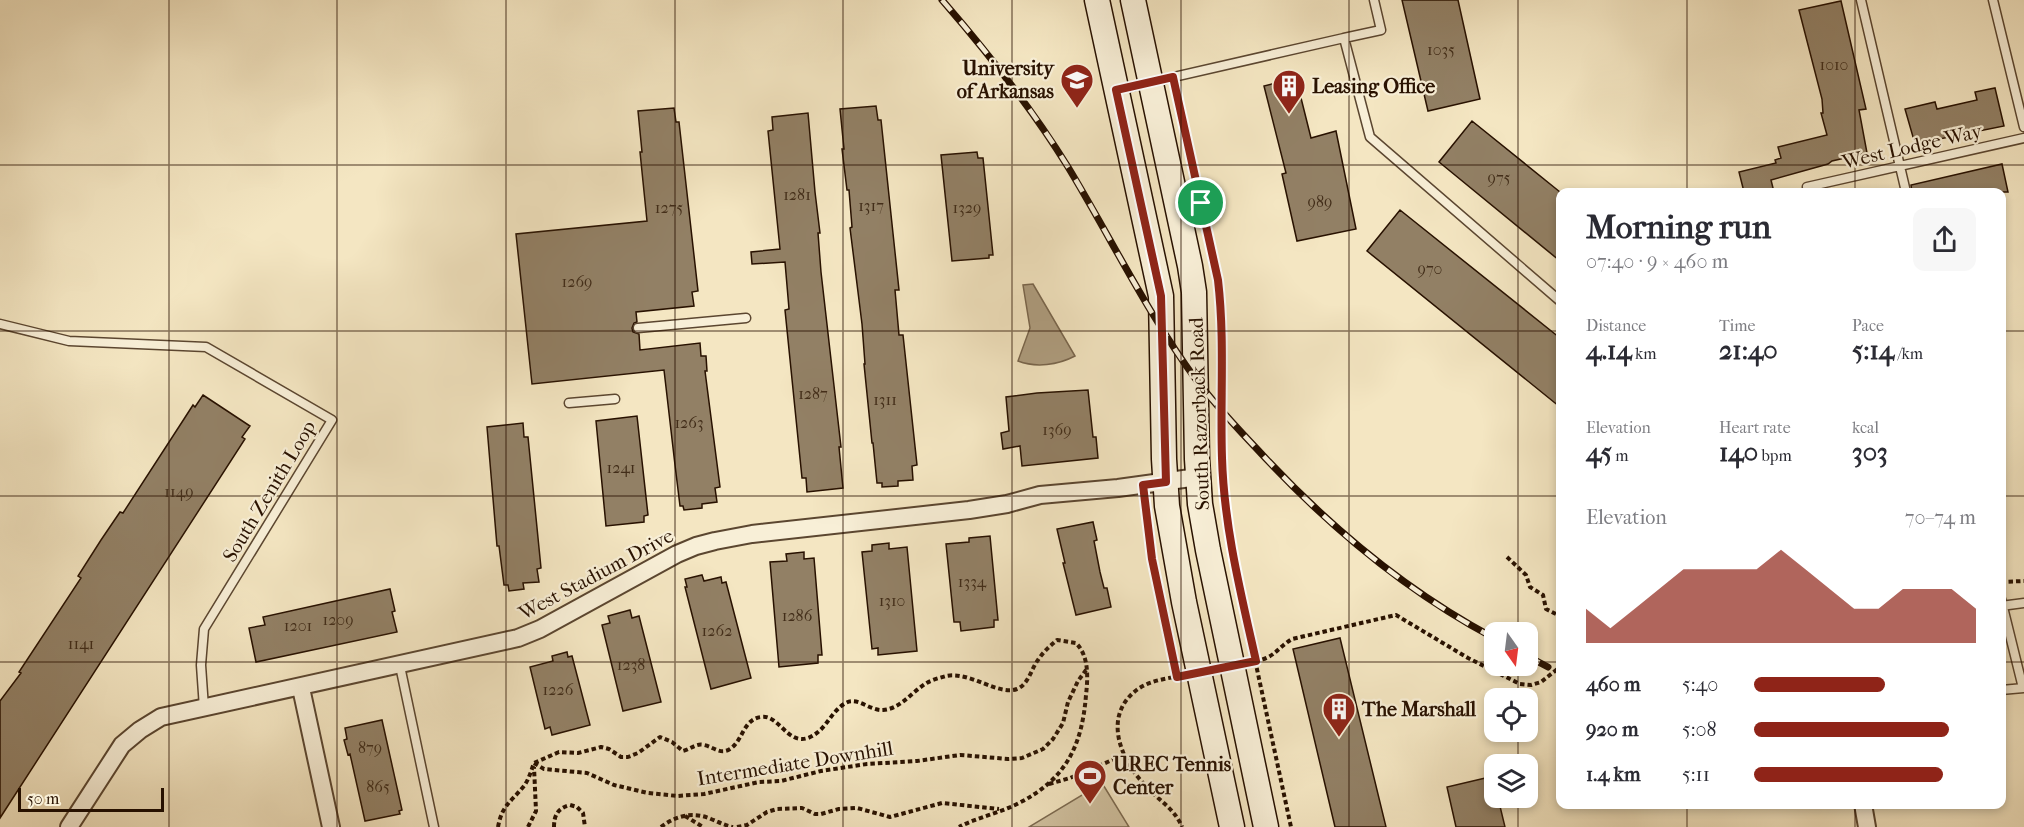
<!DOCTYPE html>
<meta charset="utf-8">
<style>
:root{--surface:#fff;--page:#f7f7f7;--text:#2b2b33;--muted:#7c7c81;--accent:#8f2418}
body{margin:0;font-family:"IM FELL French Canon",serif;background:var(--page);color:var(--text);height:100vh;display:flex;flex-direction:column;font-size:22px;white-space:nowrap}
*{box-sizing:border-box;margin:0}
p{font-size:20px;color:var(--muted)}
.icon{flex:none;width:33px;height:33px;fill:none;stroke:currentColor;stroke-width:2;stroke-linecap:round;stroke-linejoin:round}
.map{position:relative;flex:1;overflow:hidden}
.sheet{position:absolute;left:1556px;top:188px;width:450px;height:621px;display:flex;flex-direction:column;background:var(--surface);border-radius:12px;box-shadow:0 3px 9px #0003}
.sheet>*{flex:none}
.needle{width:39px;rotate:166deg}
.controls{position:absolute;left:1484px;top:622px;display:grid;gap:12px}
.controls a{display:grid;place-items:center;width:54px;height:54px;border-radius:12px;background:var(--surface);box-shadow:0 3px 9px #0003;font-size:30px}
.scale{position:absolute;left:18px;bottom:15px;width:146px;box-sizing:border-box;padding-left:6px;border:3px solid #281100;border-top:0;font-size:16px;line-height:21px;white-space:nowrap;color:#281100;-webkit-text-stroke:4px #f8efd7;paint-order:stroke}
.pin{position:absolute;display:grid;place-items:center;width:51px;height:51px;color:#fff;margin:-26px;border:3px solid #fff;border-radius:50%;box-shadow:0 2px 6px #0007}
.round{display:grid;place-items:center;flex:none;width:63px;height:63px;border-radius:12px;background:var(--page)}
.headline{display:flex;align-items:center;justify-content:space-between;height:102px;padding:0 30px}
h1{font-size:33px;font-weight:700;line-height:45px}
.stats{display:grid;grid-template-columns:repeat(3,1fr);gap:9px;height:102px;padding:6px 30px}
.stats div{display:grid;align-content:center}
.stats b{font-size:26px;font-weight:700}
.stats small{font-size:16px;font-weight:400}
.stats p{font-size:16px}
.chart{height:168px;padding:12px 30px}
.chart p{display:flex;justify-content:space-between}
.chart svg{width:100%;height:108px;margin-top:6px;fill:var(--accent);opacity:.7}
ul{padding:0 30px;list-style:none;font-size:20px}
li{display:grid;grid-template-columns:96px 72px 1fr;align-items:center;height:45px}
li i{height:15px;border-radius:8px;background:var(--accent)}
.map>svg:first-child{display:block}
.green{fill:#d1c2a1;stroke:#7c6a50;stroke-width:1.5}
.water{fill:#af9e80;stroke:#79664d;stroke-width:1.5}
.building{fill:#928065;stroke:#281100;stroke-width:1.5}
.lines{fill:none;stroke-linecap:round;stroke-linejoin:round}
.lane-casing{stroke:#5b4630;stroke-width:11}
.street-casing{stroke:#5b4630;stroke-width:20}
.secondary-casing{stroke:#281100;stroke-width:27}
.path{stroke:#281100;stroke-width:4;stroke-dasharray:4.5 3;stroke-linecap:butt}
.lane{stroke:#f8efd7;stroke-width:8}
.street{stroke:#f8efd7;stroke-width:16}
.secondary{stroke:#f8efd7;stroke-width:24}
.rail-casing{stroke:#281100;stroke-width:7}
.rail{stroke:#f8efd7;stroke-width:4.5;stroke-dasharray:14;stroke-linecap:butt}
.route-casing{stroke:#fff;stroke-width:12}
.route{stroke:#8f2418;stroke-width:8}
.grid{fill:none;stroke:#281100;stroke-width:1.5;stroke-opacity:0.55}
.labels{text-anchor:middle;stroke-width:4.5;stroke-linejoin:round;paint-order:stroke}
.number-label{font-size:16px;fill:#422d19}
.poi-label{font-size:20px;font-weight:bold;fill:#281100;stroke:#f8efd7;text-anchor:start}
.street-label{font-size:20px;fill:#281100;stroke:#f8efd7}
</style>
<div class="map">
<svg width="2024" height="827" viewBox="0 0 2024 827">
<rect width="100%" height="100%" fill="#f4e6c2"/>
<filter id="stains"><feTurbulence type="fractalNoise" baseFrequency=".00333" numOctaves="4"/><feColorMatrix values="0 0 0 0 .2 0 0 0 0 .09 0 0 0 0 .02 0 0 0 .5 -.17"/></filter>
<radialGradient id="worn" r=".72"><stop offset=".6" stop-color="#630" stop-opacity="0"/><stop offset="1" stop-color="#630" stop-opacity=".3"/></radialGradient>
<path class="green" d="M1102 783 1129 827H1029Z"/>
<path class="water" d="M1033 284 1075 356C1058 365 1036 368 1018 361L1030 328 1023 285Z"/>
<path class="building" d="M1402 0H1458L1480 99 1428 111Z
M1841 1 1866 109 1859 110 1867 153 1832 161 1828 164 1771 180 1774 192H1744L1739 172 1776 163 1775 160 1781 158 1778 147 1827 135 1821 113H1823L1822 99 1799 10Z
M1296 78 1311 138 1336 131 1356 229 1297 241 1282 174 1286 173 1264 86Z
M1995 88 2004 126 1915 144 1905 109 1935 102 1937 109 1977 100 1975 92Z
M876 106 878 120H881L899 290H895L899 335H903L917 465 912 466 913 480 898 481V486L882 487V483H877L873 443H872L864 364H865L862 324 850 228 852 227 849 190H847L842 149H844L840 109Z
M674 108 676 122H679L698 291 692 292 694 306 636 312 637 322 634 323 632 328 633 332 639 334 640 350 700 343 701 356H706L707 371H705L720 487 715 488 717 502 702 504V508L684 510 683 506H680L675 465 664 370 532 384 516 234 647 221 640 152H642L638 111Z
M808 113 815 192 820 233H818L821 272 841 447H839L843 488 807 492 806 478H802L785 310 789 309 785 262 752 264 751 252 780 249 768 131 773 130 772 117Z
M1472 121 1560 192V261L1439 162Z
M977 152 978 158H983L993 255H989V258L952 261 941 155Z
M2002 164 2008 192H1912L1911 185Z
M1400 210 1560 338V407L1367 251Z
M1088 390 1093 437H1096L1098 458 1022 466 1020 446 1003 449 1001 433 1009 431 1006 397 1037 393Z
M203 395 250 426 242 437 245 439 0 818V701L21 673 19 672 81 578 78 576 101 540 120 512 123 513 184 419 193 405 195 407Z
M637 416 648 515 644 516V522L606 526 596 421Z
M523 423 524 437H528L541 568 537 569 539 582 523 583 524 589 509 591 508 585H504L499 546H497L487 427Z
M1093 522 1097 540 1094 541 1100 572 1104 588H1107L1111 607 1076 615 1063 563H1065L1057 529Z
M990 536 998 620H994V627L961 631 960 622H954L946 544 969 542V538Z
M889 543V549L907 547 917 651 878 655V648L872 649 862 552 872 551V545Z
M804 552V559L814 558 822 655H818V663L779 667 770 562 787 561 786 554Z
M702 575 704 581 721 577 722 583 726 582 751 678 711 689 685 587H687L685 579Z
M390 589 395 611 392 612 397 632 256 662 249 628 265 625 263 617Z
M630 610 632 618 639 616 661 702 623 711 602 625 610 623 608 616Z
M1340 638 1386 827H1335L1293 649Z
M567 652 568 657 572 656 590 725 552 735 550 727 545 729 530 667 553 661 552 656Z
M382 720 402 810 399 811 400 814 365 821 350 754 348 755 344 740 347 739 345 728Z
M1494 776V798H1498L1505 827H1456L1447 787Z"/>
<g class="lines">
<g class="lane-casing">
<path id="lane" d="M1861 0 1906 192
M1993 0 2024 127
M1344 38 1381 30 1374 0
M1117 90 1344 38 1370 137 1560 301
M1808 192 1807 187 2024 138
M0 324 69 341 206 347 332 420 204 629 201 665 204 708
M638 328 746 318
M569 403 615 399
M2001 599 2023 688
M2001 606 2024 603
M400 666 434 827
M2001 690 2024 688"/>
</g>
<g class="street-casing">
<path id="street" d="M301 688 331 827
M1863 804 1867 827
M69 827 122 745 140 730 161 717 518 638 540 629 677 554 696 546 715 541 752 534 969 510 1007 504 1040 495 1118 488 1198 477"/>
</g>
<g class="secondary-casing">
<path id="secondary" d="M1097 0 1161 296 1164 459 1167 506 1184 602 1232 827
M1133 0 1190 266 1194 292 1197 459 1200 504 1208 550 1266 827"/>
</g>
<path class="path" d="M1189 148 1216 267 1222 312V458L1225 500 1231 545
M1507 557 1526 575 1530 587 1543 595 1546 609 1560 616
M2001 582 2024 581
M1252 646 1291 827
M1255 661C1275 658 1277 648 1292 639L1396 615 1468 658 1520 684 1531 685 1541 682 1560 667
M1180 676C1164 679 1146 681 1133 693 1104 719 1121 759 1143 783 1156 799 1174 807 1182 827
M534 763 544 769 587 773 614 785 648 793 677 796 704 794 759 782 781 781 821 771 867 764 917 761 960 755 1008 759 1022 758 1043 749 1053 739 1063 723 1068 702 1078 681 1086 670
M1049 784 1070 778 1124 755
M685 816 703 827
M498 827C502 805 511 802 524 786 529 779 531 771 534 763L559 752 578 753 601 747 609 749 621 757H628L638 753 660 737 672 742 683 751C691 749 696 743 704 745 714 747 720 755 730 749 743 741 743 719 761 717 779 714 787 745 808 738 826 731 829 714 844 704 857 695 869 711 883 710 900 709 911 693 925 684 931 680 939 678 946 676 970 671 998 696 1017 689 1029 684 1031 669 1038 660 1043 652 1050 646 1057 640L1076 643C1089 656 1088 677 1086 695 1082 746 1066 779 1019 803 1000 813 978 817 959 827
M528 827 536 811 534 767
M554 827C554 815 558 808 570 805L577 807 583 813 585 827
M661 827C675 816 693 811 711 819 719 822 723 825 733 827
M737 827 747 825 767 812 777 809 802 808 815 814H821L839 809 857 808 890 817 942 803 999 809"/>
<use href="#lane" class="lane"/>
<use href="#street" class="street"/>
<use href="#secondary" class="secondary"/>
<g class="rail-casing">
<path id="rail" d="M942 0C988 53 1031 107 1068 167 1111 238 1147 313 1197 381 1216 405 1236 427 1257 449 1326 524 1404 590 1494 638
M1527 656 1548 667"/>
</g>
<use href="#rail" class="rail"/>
</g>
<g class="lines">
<g class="route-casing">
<path id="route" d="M1173 77 1218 280C1225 340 1220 399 1222 458 1224 527 1241 594 1256 661L1177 677 1152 559 1143 485 1166 482 1161 296 1116 90Z"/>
</g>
<use href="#route" class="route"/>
</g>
<path class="grid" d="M169 0V827M337 0V827M506 0V827M675 0V827M843 0V827M1012 0V827M1181 0V827M1349 0V827M1518 0V633M1687 0V192M1855 0V192M0 165H2024M0 331H1560M2001 331H2024M0 496H1560M2001 496H2024M0 662H1494M1527 662H1560M2001 662H2024M1518 666V699M1518 732V765M1518 798V827M1687 804V827M1855 804V827"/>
<defs>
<g id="university-pin" transform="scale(1.725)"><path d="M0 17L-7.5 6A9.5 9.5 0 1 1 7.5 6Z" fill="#8f2418" stroke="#f8efd7"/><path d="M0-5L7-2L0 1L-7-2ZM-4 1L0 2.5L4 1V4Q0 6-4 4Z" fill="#fff"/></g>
<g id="building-pin" transform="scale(1.725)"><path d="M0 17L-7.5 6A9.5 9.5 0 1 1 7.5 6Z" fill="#8f2418" stroke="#f8efd7"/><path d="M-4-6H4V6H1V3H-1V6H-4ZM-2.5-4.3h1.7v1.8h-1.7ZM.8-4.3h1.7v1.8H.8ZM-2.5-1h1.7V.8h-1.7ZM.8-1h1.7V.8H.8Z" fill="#fff"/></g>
<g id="stadium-pin" transform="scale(1.725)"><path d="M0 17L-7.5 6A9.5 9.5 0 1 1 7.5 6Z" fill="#8f2418" stroke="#f8efd7"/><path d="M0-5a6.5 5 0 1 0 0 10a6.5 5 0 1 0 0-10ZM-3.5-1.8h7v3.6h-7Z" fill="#fff"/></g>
</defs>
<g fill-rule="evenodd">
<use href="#university-pin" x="1077" y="80"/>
<use href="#building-pin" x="1289" y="86"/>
<use href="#building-pin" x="1339" y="709"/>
<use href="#stadium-pin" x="1090" y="776"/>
</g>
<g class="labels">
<g class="number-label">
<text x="1441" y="55">1035</text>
<text x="1834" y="70">1010</text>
<text x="1499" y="183">975</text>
<text x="797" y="200">1281</text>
<text x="1320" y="207">989</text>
<text x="871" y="211">1317</text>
<text x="669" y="213">1275</text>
<text x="967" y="213">1329</text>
<text x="1430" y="274">970</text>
<text x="577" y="287">1269</text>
<text x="813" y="399">1287</text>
<text x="885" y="405">1311</text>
<text x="689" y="428">1263</text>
<text x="1057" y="435">1369</text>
<text x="621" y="473">1241</text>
<text x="179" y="497">1149</text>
<text x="972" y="587">1334</text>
<text x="892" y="606">1310</text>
<text x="797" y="621">1286</text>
<text x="338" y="625">1209</text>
<text x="298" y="631">1201</text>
<text x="717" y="636">1262</text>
<text x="81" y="649">1141</text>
<text x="631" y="670">1238</text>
<text x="558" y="695">1226</text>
<text x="370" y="753">879</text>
<text x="378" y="792">865</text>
</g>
<g class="poi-label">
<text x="1054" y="75" text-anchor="end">University<tspan x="1054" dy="23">of Arkansas</tspan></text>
<text x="1312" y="93">Leasing Office</text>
<text x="1362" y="716">The Marshall</text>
<text x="1113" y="771">UREC Tennis<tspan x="1113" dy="23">Center</tspan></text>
</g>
<g class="street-label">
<text transform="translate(1912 146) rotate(-13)" y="7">West Lodge Way</text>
<text transform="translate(1199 414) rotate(-92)" y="7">South Razorback Road</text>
<text transform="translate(269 491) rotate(-59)" y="7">South Zenith Loop</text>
<text transform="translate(596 574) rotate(-28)" y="7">West Stadium Drive</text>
<text transform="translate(795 763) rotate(-9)" y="7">Intermediate Downhill</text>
</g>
</g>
<rect width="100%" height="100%" filter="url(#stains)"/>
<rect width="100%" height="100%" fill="url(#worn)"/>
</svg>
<div class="controls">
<a><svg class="needle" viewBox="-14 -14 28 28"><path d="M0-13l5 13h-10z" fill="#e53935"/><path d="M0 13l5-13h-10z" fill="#7c7c81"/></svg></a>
<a><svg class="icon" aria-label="locate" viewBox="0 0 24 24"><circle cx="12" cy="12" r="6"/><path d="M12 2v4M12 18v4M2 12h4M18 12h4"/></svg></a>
<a><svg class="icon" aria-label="layers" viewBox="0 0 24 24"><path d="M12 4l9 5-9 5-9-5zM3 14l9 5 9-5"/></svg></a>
</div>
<div class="scale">50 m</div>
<div class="pin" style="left:1201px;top:203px;background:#1e9e55"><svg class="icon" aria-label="arrive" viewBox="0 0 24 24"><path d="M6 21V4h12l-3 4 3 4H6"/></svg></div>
<section class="sheet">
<div class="headline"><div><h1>Morning run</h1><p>07:40 · 9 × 460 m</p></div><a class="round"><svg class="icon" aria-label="share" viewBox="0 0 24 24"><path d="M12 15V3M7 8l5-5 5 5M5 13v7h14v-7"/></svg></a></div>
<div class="stats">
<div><p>Distance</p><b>4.14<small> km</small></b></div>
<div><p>Time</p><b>21:40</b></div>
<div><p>Pace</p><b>5:14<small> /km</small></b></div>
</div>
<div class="stats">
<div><p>Elevation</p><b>45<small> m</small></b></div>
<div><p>Heart rate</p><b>140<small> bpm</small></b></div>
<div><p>kcal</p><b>303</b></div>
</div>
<div class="chart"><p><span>Elevation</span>70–74 m</p>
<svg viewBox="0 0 160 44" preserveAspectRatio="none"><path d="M0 44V30L10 38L20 30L30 22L40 14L50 14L60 14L70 14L80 6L90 14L100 22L110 30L120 30L130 22L140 22L150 22L160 30V44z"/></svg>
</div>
<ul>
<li><b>460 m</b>5:40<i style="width:59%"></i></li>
<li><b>920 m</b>5:08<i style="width:88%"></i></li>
<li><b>1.4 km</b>5:11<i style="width:85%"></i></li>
</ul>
</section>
</div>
